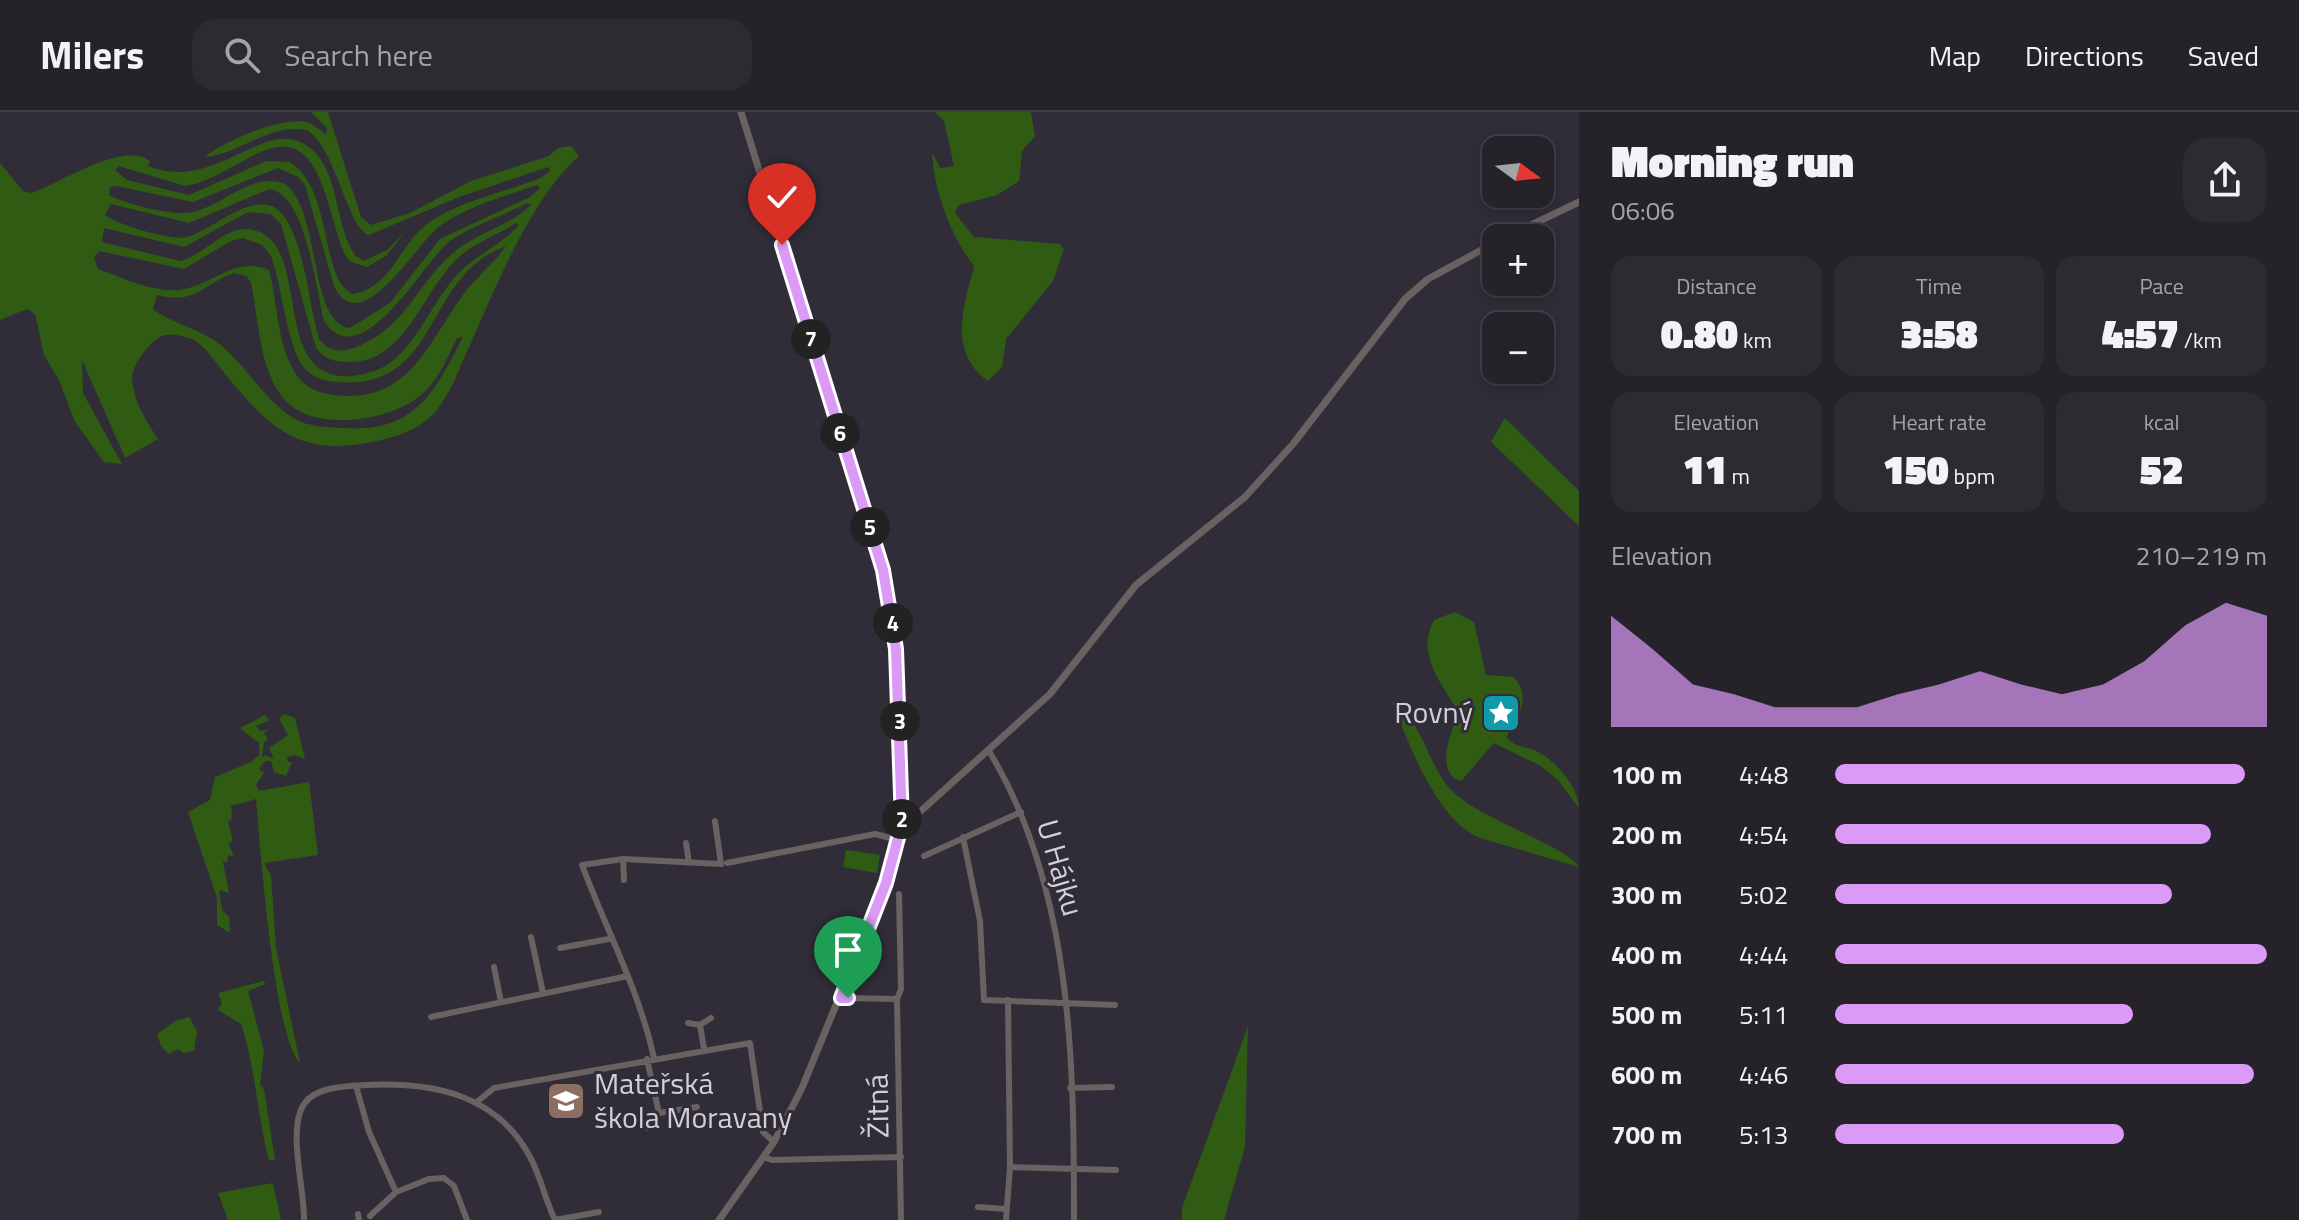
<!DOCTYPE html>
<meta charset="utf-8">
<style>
:root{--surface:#25222a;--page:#2d2a32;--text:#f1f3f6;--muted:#a3a4a8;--line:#423f47;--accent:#da9af6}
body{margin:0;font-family:"Titillium Web",sans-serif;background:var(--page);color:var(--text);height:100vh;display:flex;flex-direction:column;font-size:30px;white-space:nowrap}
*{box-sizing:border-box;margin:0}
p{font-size:26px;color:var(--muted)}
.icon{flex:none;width:44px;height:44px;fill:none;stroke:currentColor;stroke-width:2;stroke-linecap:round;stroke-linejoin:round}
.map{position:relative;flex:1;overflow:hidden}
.panel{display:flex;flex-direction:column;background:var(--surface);width:720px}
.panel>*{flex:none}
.needle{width:52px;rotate:105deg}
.tools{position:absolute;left:1482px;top:24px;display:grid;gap:16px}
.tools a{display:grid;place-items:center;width:72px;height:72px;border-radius:16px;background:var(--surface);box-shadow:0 4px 12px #0003,0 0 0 2px var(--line);font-size:40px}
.pin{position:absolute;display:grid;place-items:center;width:68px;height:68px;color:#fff;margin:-82px -34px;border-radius:50% 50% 50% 0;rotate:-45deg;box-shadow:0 0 8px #0007}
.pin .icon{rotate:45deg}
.km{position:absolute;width:40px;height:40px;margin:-20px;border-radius:50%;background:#222;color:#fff;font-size:22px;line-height:40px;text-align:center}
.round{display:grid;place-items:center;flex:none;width:84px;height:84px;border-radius:24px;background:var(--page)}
.headline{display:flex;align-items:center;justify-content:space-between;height:136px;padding:0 32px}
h1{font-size:44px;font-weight:800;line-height:60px}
.metrics{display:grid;grid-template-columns:repeat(3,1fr);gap:12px;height:136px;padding:8px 32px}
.metrics div{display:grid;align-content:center;border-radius:20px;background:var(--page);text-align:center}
.metrics b{font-size:40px;font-weight:800}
.metrics small{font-size:22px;font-weight:400}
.metrics p{font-size:22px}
.chart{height:224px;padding:16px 32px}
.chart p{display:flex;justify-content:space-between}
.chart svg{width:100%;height:144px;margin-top:8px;fill:var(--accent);opacity:.7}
ul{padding:0 32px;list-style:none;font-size:26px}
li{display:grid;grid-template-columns:128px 96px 1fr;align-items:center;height:60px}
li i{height:20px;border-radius:10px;background:var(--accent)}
header{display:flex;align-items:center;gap:48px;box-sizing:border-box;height:112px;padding:0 40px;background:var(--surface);border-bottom:2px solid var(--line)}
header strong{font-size:38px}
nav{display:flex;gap:44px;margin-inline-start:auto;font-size:28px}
.search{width:560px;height:72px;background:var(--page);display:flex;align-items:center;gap:20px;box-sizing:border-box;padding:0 28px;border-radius:24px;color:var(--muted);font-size:30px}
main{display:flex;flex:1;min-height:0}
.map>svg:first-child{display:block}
.green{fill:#2f5b13;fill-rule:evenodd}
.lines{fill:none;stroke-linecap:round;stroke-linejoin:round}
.minor{stroke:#696260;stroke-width:6}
.tertiary{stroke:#696260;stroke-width:7}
.route-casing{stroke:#fff;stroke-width:16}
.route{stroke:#da9af6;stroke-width:10}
.labels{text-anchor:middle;stroke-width:6;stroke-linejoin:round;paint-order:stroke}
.poi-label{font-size:30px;fill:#d2d0d7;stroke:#312d38;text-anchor:end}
.street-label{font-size:30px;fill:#d2d0d7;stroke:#312d38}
</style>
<header>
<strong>Milers</strong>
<div class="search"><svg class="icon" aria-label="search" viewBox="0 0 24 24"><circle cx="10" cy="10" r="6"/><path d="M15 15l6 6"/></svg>Search here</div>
<nav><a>Map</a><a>Directions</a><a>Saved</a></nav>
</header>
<main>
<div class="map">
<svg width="1579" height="1108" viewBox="0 0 1579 1108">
<rect width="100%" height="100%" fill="#312d38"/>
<path class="green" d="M311 0H328L361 105 371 113 410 101 471 69 549 44 558 36 571 34 579 44C530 88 497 173 470 233 460 254 452 279 437 298 424 314 405 322 385 327 304 347 275 323 225 262 215 250 206 234 192 227 183 224 170 221 162 224 150 229 131 254 132 267 134 291 146 308 158 327L125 346 82 248 83 281 122 352 104 350 75 310 59 268 44 243 35 202 27 197 0 208V51L23 79 31 81C59 72 123 28 150 49L148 54C213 80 260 11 300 30 342 48 332 113 356 144L364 149 387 138 405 120 386 144 367 155 349 149C328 119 327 21 272 36 242 45 217 69 185 74L119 54 115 58 127 68 189 83 266 49 290 50C334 79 319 165 352 182 391 177 399 133 427 112 460 88 506 81 542 65L551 58 548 55 459 85 369 123C347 116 337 38 307 18 268 11 241 42 205 45 223 29 281 5 305 10 313 11 319 18 326 22L327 16ZM278 56 298 65 305 73 334 174C361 231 418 128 441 113 468 94 505 84 537 73L540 76 530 85 440 127 390 191 350 216C308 212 322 100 285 72 253 59 223 93 193 100 176 105 125 92 109 83L110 75 116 74 193 90ZM269 77C306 81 316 178 324 209 362 266 424 148 450 129 473 113 502 104 527 91L531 93C508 115 476 121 453 141 414 175 408 213 357 235 341 241 329 240 319 227 308 189 306 140 286 107 262 68 215 118 187 125 171 129 118 113 105 103L111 92 189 111ZM248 100 271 102 281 112 316 236C325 247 334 250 348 250 403 252 421 184 454 150 469 133 497 123 516 111L519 113C502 133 475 143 457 163 434 188 421 223 396 246 383 258 368 262 351 264 269 269 313 139 257 119 228 108 206 143 180 149L102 130 104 116 184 135ZM243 126 262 133 271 144C283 178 284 218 300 250 307 263 322 269 336 270 442 279 422 164 506 134 496 149 481 161 469 175 430 224 413 293 334 283 317 281 302 274 294 259 276 228 278 191 269 158 233 143 212 175 178 178 151 180 124 166 98 157L94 146 99 139 184 157 231 129ZM234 161 246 164 251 170C258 205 259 252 280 282 307 322 383 310 416 287 437 272 446 249 457 226L463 225C434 281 415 321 343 316 327 315 310 315 295 307 265 289 248 256 222 234 200 216 172 212 153 197L157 183C196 193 201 173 234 161Z
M935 0H1031L1035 24 1022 39 1019 69 997 83 959 93 955 101 974 125 1060 132 1064 137 1053 169 1006 227 1002 255 988 269C947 239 964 194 974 154 950 123 934 78 932 40L940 56 954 54 944 9Z
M1505 306 1579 379V414L1491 330Z
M1455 500 1474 510 1486 563 1514 565C1536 592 1510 606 1507 626 1515 634 1520 634 1531 637 1552 644 1579 674 1579 696L1558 668 1541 654 1494 631 1461 669C1434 662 1451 618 1459 600 1442 573 1415 541 1434 508Z
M1392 589C1420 605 1428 651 1449 676 1477 707 1566 733 1579 755L1480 726C1436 708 1408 630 1392 589Z
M285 602 295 606 305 647 295 643 287 645 288 650H292L286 664 274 660 271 649H265L259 657 264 661 256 673 259 679 309 670 318 743 264 751 271 764 276 836 300 951C274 926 260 733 256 687L231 694 232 707 228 710 233 729 228 731 234 745 228 743 227 750H223L229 781 219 778 222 798 229 805 230 821 217 813V786L188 700 210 688 215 665 251 650 259 643V631L240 616 265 603 269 608 256 614 260 619 270 617 264 621 268 628 264 630 262 645 265 643 274 647 269 636 288 623 279 606Z
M846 738 880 743 877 761 843 755Z
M264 869 265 872 248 879 264 939 260 973 264 977 275 1048H269C257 1003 256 957 241 912L218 898 222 891 218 881Z
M189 905 197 919 194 939 183 941 178 937 169 942 161 934 157 922 175 909Z
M1248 914 1245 1035 1224 1108H1182V1096Z
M273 1071 281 1108H228L218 1081Z"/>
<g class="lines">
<path class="minor" d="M989 639C1073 778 1074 950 1074 1108
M963 725 980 809 984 888 1115 893
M686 731 689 751
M924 744 1021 700
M623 747 624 768
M727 751 875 722 898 728
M531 825 543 881
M560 836 609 827
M494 855 501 890
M841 886 897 887 901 1108
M897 887 901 877 899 782
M431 905 628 864
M688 911 700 913 704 937
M700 913 711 906
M654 946C639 878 606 817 582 753L623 747 721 752 715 709
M647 947 659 1001 697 995
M356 974 369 1020 396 1080 429 1067 444 1066 454 1074 467 1108
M1070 976 1112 975
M478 989 494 976 750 931 763 1020 774 1030
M648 1016 659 1001
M764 1045 772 1048 901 1045
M1010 1055 1116 1058
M978 1095 1006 1097
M358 1102 359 1108
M370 1104 396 1080
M304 1108C305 1079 287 1017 304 992 316 974 348 974 367 973 432 970 497 982 530 1045 541 1065 545 1088 555 1108
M555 1108 599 1100
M1006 1108 1010 1055 1008 888"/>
<path class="tertiary" d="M1504 126 1579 90
M902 711 911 708 1050 582 1136 473 1245 385 1293 332 1405 187 1428 167 1496 130
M719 1108 774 1030 802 976 886 771 896 738 902 711 903 675 896 537 883 458 741 0"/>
</g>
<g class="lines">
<g class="route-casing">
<path id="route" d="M782 133 883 458 896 537 902 711 886 771 841 886H848"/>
</g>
<use href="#route" class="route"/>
</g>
<defs>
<g id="sight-square" transform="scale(2)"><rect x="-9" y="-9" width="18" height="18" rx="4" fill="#0f9aa8" stroke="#312d38"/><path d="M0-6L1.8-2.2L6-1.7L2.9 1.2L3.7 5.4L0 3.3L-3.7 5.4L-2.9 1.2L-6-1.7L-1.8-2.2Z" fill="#fff"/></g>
<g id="school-square" transform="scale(2)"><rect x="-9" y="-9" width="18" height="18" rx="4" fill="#8d6e63" stroke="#312d38"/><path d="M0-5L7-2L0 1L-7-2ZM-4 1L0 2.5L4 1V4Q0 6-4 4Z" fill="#fff"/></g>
</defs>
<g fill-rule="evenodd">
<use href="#sight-square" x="1501" y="601"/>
<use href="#school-square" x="566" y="989"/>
</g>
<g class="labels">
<g class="poi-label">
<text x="1473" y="611">Rovný</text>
<text x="594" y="982" text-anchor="start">Mateřská<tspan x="594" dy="34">škola Moravany</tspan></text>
</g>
<g class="street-label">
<text transform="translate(1060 756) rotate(74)" y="10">U Hájku</text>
<text transform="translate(878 994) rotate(-91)" y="10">Žitná</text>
</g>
</g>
</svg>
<div class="tools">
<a><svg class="needle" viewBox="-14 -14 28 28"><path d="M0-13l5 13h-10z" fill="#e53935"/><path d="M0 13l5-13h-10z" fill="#a3a4a8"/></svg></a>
<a>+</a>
<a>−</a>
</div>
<div class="pin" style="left:848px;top:886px;background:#1e9e55"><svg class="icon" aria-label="arrive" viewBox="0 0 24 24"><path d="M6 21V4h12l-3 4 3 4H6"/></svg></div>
<div class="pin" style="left:782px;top:133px;background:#d93025"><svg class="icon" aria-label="check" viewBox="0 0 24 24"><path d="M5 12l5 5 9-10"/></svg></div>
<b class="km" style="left:902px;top:707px">2</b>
<b class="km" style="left:900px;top:609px">3</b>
<b class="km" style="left:893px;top:511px">4</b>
<b class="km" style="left:870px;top:415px">5</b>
<b class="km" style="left:840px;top:321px">6</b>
<b class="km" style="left:811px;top:227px">7</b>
</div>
<section class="panel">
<div class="headline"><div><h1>Morning run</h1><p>06:06</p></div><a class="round"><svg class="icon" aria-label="share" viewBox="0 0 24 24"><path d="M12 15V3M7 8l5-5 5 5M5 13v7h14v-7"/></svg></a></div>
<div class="metrics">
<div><p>Distance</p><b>0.80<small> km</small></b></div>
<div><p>Time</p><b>3:58</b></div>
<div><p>Pace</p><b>4:57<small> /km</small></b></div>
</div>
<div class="metrics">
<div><p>Elevation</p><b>11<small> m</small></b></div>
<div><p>Heart rate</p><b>150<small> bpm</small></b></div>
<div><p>kcal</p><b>52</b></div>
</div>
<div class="chart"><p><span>Elevation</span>210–219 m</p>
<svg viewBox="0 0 160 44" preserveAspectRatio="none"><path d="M0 44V10L10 20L20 31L30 34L40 38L50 38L60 38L70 34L80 31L90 27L100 31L110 34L120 31L130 24L140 13L150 6L160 10V44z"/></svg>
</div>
<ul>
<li><b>100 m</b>4:48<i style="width:95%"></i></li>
<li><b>200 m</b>4:54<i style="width:87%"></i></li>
<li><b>300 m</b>5:02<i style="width:78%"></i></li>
<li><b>400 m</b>4:44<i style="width:100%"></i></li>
<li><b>500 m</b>5:11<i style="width:69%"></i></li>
<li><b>600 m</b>4:46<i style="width:97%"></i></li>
<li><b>700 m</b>5:13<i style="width:67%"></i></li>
</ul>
</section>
</main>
